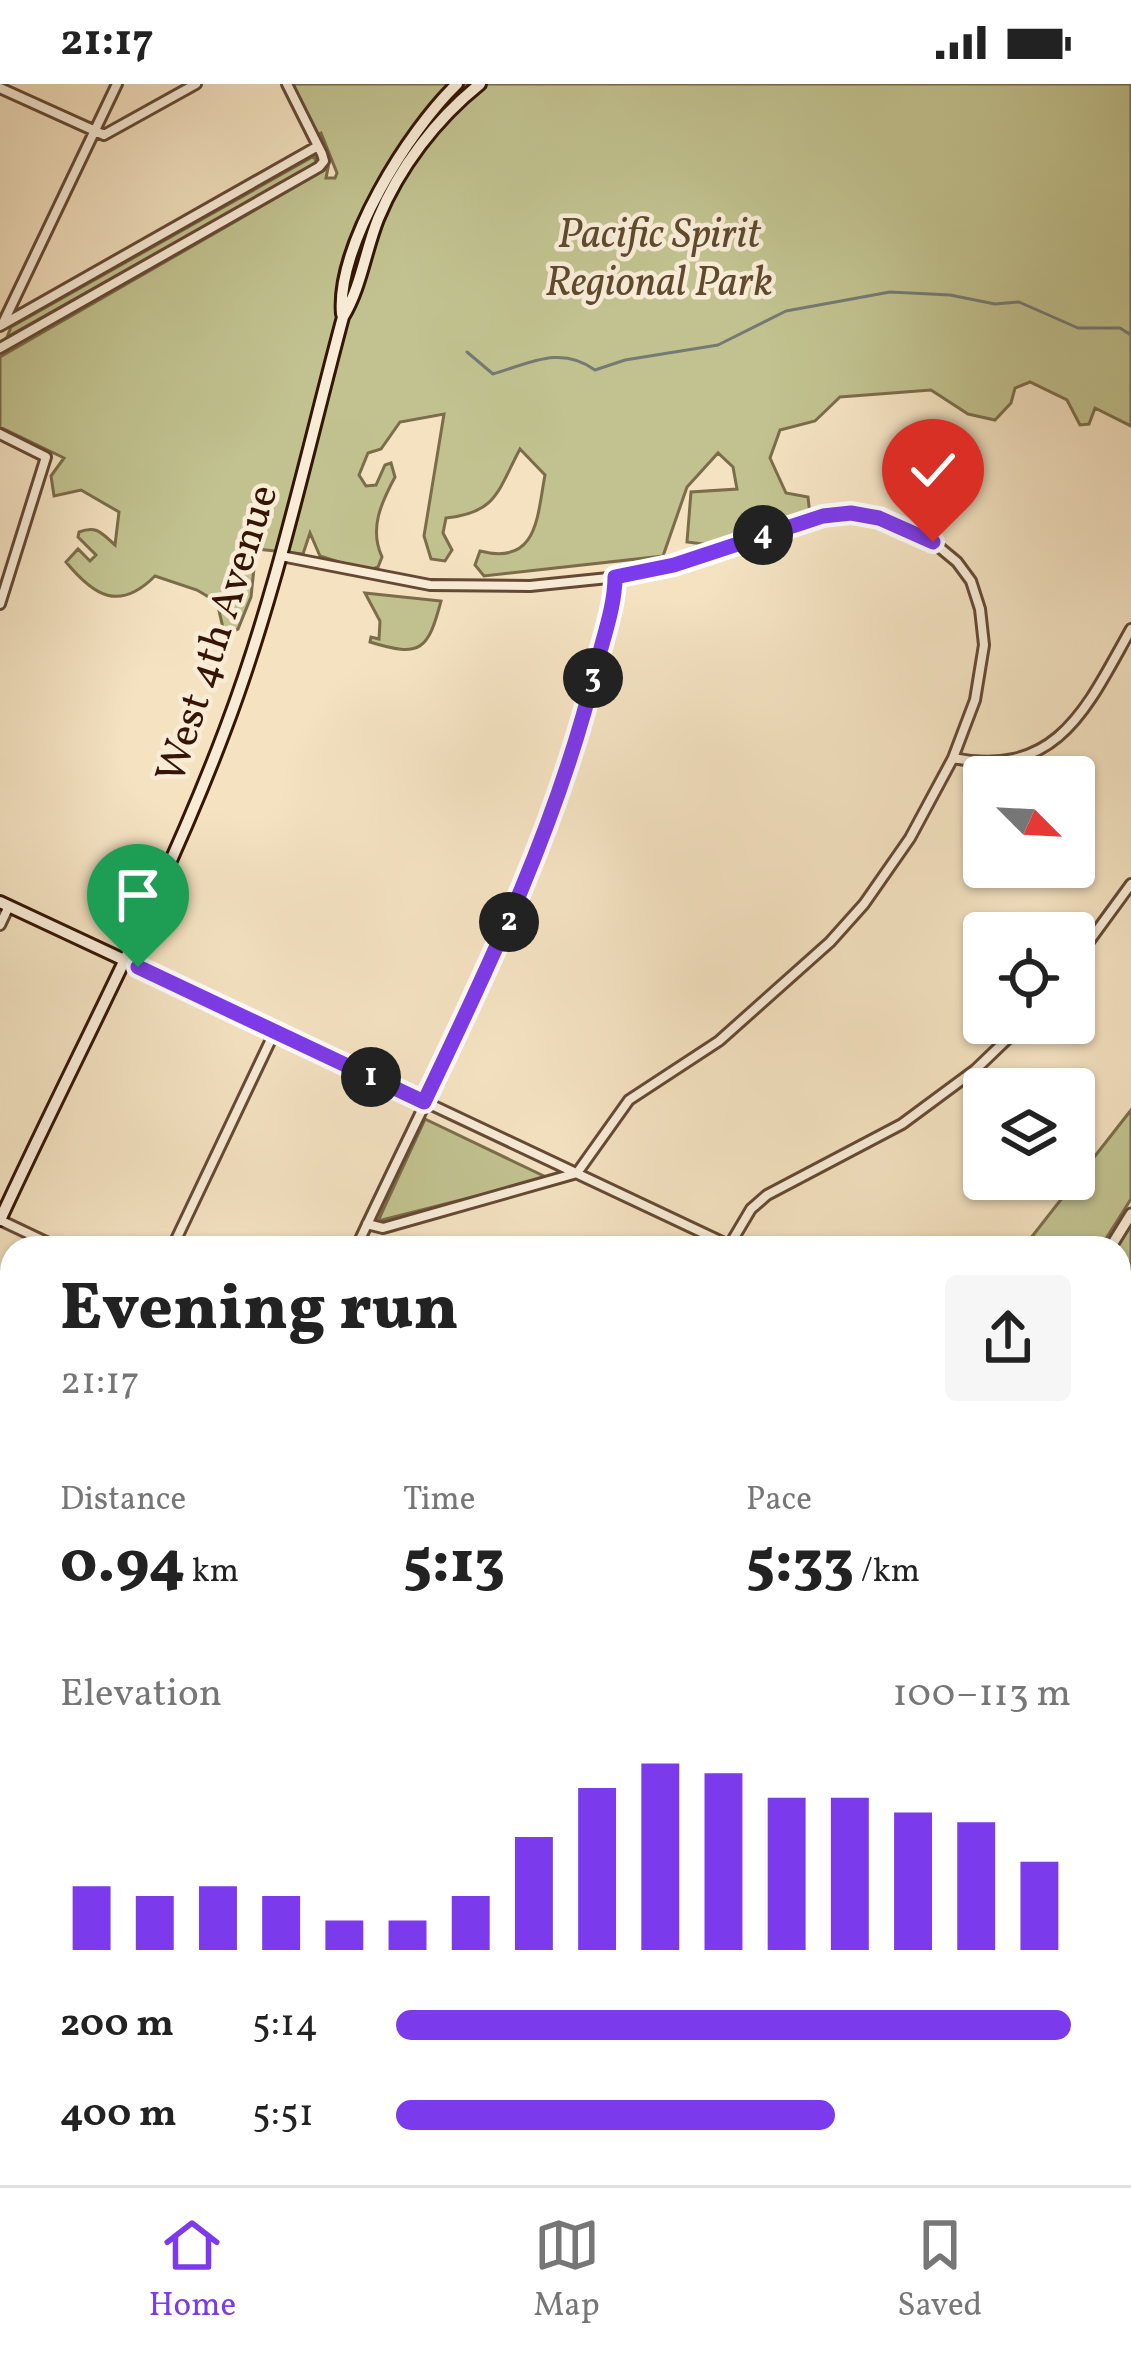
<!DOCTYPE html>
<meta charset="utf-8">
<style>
:root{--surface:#fff;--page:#f6f6f6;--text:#222;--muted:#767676;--line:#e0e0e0;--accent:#7c3aed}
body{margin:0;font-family:Vollkorn,serif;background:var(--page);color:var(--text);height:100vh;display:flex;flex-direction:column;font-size:45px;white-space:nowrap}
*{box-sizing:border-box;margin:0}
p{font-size:39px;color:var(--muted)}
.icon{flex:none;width:66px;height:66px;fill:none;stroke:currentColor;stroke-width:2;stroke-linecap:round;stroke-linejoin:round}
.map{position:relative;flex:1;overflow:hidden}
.details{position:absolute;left:0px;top:1152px;width:1131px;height:951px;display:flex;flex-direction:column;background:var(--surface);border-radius:36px 36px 0 0;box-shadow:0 3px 9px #0004}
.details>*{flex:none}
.needle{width:78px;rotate:114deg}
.controls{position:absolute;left:963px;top:672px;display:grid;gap:24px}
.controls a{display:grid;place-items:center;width:132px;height:132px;border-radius:12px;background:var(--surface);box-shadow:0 3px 9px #0004;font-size:60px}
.pin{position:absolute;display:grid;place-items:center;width:102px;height:102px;color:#fff;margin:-123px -51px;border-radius:50% 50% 50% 0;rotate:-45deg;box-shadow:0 0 12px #0007}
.pin .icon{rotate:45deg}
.km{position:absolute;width:60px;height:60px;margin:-30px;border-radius:50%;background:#222;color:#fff;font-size:33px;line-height:60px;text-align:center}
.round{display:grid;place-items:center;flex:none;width:126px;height:126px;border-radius:12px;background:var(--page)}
.head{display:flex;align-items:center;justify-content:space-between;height:204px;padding:0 60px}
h1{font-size:66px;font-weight:800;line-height:90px}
.stats{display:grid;grid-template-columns:repeat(3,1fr);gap:18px;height:204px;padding:12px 60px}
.stats div{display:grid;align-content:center}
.stats b{font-size:60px;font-weight:800}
.stats small{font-size:33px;font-weight:400}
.stats p{font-size:33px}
.chart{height:336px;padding:24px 60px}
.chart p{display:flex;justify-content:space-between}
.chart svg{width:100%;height:216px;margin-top:12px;stroke:var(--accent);stroke-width:6}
ul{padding:0 60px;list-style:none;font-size:39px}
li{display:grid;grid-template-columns:192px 144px 1fr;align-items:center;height:90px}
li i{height:30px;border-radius:15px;background:var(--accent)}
.status{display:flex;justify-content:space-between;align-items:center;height:84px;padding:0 60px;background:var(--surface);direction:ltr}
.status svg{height:33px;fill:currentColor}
.dock{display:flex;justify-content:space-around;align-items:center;height:168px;border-top:3px solid var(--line);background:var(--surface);font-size:33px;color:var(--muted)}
.dock a{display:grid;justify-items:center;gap:6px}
.dock .active{color:var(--accent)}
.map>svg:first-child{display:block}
.green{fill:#c1c28f;stroke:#7b6c4a;stroke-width:3}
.water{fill:#9fbcbc;stroke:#757a73;stroke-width:3}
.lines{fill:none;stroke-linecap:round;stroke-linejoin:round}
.stream{stroke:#757a73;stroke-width:3}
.minor-casing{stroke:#654934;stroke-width:14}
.tertiary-casing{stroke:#654934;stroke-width:15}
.secondary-casing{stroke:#351605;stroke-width:16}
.minor{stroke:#f8ecd7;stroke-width:8}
.tertiary{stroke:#f8ecd7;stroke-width:9}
.secondary{stroke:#f8ecd7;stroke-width:10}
.route-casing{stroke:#fff;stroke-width:24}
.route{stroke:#7c3aed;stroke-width:15}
.labels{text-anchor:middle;stroke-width:9;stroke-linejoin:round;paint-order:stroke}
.park-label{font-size:42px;font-style:italic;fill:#5f4a2e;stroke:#f8ecd7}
.street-label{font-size:42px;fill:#351605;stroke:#f8ecd7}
</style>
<div class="status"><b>21:17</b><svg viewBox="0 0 49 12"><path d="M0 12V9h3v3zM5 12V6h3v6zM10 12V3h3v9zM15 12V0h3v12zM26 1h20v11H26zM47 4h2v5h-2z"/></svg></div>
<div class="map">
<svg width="1131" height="2101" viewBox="0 0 1131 2101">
<rect width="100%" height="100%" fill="#f4e2c1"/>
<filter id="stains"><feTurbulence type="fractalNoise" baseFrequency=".00167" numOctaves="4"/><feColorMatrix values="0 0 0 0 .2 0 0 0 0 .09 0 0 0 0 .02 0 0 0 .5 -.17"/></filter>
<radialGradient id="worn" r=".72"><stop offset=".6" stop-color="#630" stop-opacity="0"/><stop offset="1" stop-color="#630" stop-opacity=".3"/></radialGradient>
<path class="green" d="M292 0H1131V342L1095 324 1089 340 1080 341 1067 316 1030 298 1015 304 1011 319 995 336 968 330 931 306 840 313 815 337 780 346 770 374 786 409 808 413 810 431 711 461 687 458 691 408 737 405 733 383 718 369 687 403 663 472 484 492 475 481 480 467C538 482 537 433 545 391L520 365C498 406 497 429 446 434L443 449 452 466 445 477 431 475 424 452 444 330 400 338 381 365 368 369 359 391 366 402 376 401 385 381 391 379 395 393C381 419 369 445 382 473L378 483 367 487 320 472 310 449 303 470 256 465 251 513 238 545 231 548 223 544 217 518 197 506 155 492C119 528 94 512 66 478L78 465 90 477 96 471 78 453 79 448C98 441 102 450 115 461L119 428 81 406 54 412 51 392 64 374 0 343V273L328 84 326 94H335L337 89 321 49 317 51Z
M314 72 316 78 307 85 7 253 11 243Z
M365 509 441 517C428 566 421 574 370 558L371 553 379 555 380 537Z
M1131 1026V1115L1100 1164H1023Z
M425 1035 548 1094 378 1137Z
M1131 1140V1341L1119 1379 1116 1164Z
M12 1914V2054L0 2058V1939Z
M18 2091H617L615 2101H38Z"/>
<path class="water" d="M1131 1375V2101H615L617 2091H1119V1417Z"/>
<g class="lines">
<path class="stream" d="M467 268 493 290C530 279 561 261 595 286L625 276 718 261 786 227 890 208 950 211 995 220 1019 218 1078 244H1120L1131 251"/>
<g class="minor-casing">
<path id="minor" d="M0 4 104 51 196 0
M4 237 117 0
M0 242 318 62
M0 264 319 83 324 77 322 70 287 0
M0 350 46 373 0 520
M281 472 430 501 530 502 628 492 674 481 823 432 851 429 879 434 933 458 957 478 971 497 980 525 984 561 975 616 953 674 910 754 864 820 830 858 719 957 629 1016 577 1089 383 1144 367 1140
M953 674C1058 695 1087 623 1131 545
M0 841 9 822
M124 876 735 1164
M1074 878 1131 800
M0 1136 59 1164
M729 1162 751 1125 767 1111 902 1040 975 986 1024 939
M172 1164 275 947
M356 1164C443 977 545 793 594 591 601 560 615 525 615 493
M0 1434 12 1436
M0 1768 12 1774
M0 1914 12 1889
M0 2083 25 2101
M277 2101 282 2091"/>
</g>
<g class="tertiary-casing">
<path id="tertiary" d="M1110 1164 1131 1130
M0 2070 12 2065"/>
</g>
<g class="secondary-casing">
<path id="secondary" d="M342 230C336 162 409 46 457 0
M0 818 122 875
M0 1136C75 973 162 813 225 646 276 512 306 371 343 233 361 203 365 168 378 135 399 84 436 35 480 0"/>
</g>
<use href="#minor" class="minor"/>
<use href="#tertiary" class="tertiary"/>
<use href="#secondary" class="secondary"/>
</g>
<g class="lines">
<g class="route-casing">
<path id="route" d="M138 883 424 1018C492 876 559 736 596 583 603 554 615 522 615 493L674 481 823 432 851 429 879 434 933 458"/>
</g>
<use href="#route" class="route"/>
</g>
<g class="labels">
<g class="park-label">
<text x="659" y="163">Pacific Spirit<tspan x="659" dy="48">Regional Park</tspan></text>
</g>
<g class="street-label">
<text transform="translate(215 549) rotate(-72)" y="15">West 4th Avenue</text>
</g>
</g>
<rect width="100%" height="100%" filter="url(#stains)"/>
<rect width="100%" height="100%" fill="url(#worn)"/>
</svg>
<div class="controls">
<a><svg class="needle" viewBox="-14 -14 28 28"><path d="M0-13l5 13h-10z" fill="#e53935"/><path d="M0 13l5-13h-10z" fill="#767676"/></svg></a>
<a><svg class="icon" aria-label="locate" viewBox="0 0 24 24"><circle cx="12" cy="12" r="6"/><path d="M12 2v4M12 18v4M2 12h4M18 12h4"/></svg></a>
<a><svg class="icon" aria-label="layers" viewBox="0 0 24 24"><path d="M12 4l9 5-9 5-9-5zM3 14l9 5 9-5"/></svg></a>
</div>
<div class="pin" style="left:138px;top:883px;background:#1e9e55"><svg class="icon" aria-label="arrive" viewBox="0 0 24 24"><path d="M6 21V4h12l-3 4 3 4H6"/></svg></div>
<div class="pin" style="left:933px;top:458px;background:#d93025"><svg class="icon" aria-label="check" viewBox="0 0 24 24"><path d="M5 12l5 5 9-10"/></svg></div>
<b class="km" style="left:371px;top:993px">1</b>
<b class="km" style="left:509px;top:838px">2</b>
<b class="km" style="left:593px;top:594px">3</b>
<b class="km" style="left:763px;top:451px">4</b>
<section class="details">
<div class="head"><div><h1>Evening run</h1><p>21:17</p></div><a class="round"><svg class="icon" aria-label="share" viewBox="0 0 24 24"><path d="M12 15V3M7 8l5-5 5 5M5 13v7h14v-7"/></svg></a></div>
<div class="stats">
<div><p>Distance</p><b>0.94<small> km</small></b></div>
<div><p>Time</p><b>5:13</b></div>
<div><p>Pace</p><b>5:33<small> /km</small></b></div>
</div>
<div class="chart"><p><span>Elevation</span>100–113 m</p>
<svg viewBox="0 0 160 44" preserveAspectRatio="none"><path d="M5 44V31M15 44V33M25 44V31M35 44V33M45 44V38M55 44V38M65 44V33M75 44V21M85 44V11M95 44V6M105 44V8M115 44V13M125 44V13M135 44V16M145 44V18M155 44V26"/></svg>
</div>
<ul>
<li><b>200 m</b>5:14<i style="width:100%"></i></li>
<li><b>400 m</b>5:51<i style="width:65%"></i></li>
</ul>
</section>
</div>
<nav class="dock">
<a class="active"><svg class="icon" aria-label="home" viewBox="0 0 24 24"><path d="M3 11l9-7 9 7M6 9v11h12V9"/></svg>Home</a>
<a><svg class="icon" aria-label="map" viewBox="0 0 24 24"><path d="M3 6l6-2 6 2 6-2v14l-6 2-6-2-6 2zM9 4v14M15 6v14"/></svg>Map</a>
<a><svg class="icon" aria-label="saved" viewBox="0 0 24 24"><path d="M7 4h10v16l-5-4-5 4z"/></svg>Saved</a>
</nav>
